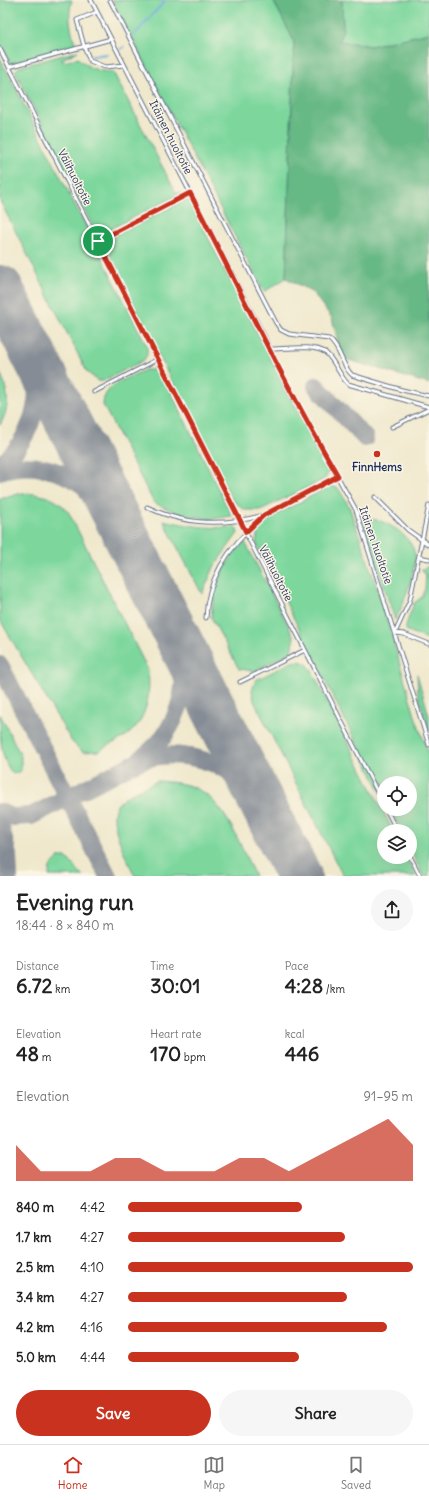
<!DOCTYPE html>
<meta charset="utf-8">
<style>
:root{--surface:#fff;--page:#f6f6f6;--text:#222;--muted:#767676;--line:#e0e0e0;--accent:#c8321e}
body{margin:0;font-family:Delius,sans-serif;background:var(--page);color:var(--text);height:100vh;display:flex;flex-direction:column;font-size:15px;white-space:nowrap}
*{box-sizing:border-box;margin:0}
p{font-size:13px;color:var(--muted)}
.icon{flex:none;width:22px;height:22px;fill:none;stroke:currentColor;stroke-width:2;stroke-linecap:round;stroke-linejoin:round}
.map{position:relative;height:876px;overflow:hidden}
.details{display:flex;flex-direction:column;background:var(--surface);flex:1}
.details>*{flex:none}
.fabs{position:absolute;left:377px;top:776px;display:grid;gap:8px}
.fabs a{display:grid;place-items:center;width:40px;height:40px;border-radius:50%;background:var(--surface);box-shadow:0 4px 16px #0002;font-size:20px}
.pin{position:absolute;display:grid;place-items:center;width:34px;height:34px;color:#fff;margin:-17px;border:2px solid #fff;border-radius:50%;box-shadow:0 1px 4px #0007}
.round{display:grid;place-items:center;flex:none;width:42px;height:42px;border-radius:21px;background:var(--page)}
.overview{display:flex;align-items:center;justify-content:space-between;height:68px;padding:0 16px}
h1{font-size:22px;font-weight:700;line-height:30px}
.stats{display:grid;grid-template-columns:repeat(3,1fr);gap:6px;height:68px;padding:4px 16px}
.stats div{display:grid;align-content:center}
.stats b{font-size:20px;font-weight:700}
.stats small{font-size:11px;font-weight:400}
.stats p{font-size:11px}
.chart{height:112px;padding:8px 16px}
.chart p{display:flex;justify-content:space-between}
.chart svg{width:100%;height:72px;margin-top:4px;fill:var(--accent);opacity:.7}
.action{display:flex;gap:8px;margin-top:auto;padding:8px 16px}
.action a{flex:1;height:46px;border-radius:24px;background:var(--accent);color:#fff;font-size:16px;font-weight:700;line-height:46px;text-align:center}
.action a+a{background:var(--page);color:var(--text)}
ul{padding:0 16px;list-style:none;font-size:13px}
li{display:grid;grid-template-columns:64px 48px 1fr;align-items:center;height:30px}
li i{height:10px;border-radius:5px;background:var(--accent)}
.dock{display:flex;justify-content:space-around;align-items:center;height:56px;border-top:1px solid var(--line);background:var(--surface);font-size:11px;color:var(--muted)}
.dock a{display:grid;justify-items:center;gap:2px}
.dock .current{color:var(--accent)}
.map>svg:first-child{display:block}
.green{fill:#7dd79d;stroke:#4c837e}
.forest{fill:#66b884;stroke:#407471}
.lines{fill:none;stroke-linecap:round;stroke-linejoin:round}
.stream{stroke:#6eaadf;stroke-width:2}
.taxiway{stroke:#858c95;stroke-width:18}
.runway{stroke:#858c95;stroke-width:46}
.service-casing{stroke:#657084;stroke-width:5}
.service{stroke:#fff;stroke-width:3}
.route-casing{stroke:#fff;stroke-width:8}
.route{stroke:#c8321e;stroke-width:5}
.poi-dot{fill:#c8321e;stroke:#fcf5e5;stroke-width:1.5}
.labels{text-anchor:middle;stroke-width:3;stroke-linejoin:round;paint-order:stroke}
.street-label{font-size:11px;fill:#1b2f5e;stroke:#fcf5e5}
.poi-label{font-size:11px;font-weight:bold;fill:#1b2f5e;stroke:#fcf5e5}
</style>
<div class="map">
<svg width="429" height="876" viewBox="0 0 429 876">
<rect width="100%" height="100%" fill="#fcf5e5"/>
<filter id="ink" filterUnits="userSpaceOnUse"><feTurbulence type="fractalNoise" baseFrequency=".025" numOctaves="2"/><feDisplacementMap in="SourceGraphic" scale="8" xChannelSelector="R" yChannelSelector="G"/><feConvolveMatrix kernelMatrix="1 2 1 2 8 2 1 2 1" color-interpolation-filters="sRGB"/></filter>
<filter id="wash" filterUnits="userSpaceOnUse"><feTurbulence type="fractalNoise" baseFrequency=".012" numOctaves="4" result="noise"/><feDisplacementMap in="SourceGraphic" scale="16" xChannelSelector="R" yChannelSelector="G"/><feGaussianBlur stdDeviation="0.9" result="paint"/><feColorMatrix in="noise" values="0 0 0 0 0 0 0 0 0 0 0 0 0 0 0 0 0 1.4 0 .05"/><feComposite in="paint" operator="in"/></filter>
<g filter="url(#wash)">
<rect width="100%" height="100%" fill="#efe8cc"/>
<path class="green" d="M0 0H72C67 16 71 30 76 46L11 64 0 42Z
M112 0H273L294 41 286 278 264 292Z
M342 0H429V33L371 46 339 41 343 28Z
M78 51 61 60 64 62 78 58C87 68 100 72 113 72L176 193H182L104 232 98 233 95 231 15 71 19 67Z
M0 58 147 346V355L144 360 103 381H98L87 372 0 201Z
M188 199 329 471 325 479 260 510H245L233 501 106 251 114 236Z
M145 370H154L163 376 232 516 211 519 183 515 154 503 103 405C103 384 129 378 145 370Z
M0 373C9 390 10 408 0 425Z
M330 486 338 488 349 506 362 544 383 606 415 716 429 755V876H423L410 849V831H401L389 809H410V783H384V798L256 543 258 530 266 520Z
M22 493C41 494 57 497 69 513L148 670C151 695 147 723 123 738 115 743 106 745 99 751L83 752 72 742 0 620V499Z
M370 519C387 520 412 536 415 555 417 568 402 609 395 620L363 521Z
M163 520C189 526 209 529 236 527L238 533 215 565 202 594Z
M245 542 294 637 291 652 255 671 239 669 211 617 214 596 221 574 234 553Z
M429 566V640L406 630V625L414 603 422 597 425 589 426 575 421 570Z
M300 661 307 664 312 671 393 831H384V857H406L416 876H343L254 701 252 690 256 680 292 662Z
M417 674 429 716V732L418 694Z
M0 714 21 756V771L13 774C0 759 0 736 0 714Z
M157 781C171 782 187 783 199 790 227 805 241 848 255 876H135C128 861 106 820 117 805 126 794 144 788 157 781Z
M59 857H66L83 876H49L50 867Z"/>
<path class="forest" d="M273 0H342L343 29 339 41 371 46 429 33V384L342 358 332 318 312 292 286 278 294 41Z"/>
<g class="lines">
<path class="stream" d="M134 35 166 0
M121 49 124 47
M92 56 107 54"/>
<path class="taxiway" d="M316 386 365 438
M0 465C23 448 37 417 37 389 38 373 32 356 27 341
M0 471C44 456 84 480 113 511
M0 665 108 876
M140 759C170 739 185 704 184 669 184 653 177 639 172 625
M0 812 11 817 31 816 131 765C137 763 142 760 148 758 179 750 220 760 243 782 253 792 261 804 269 816
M0 824 8 855 9 876"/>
<path class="runway" d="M0 288 299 876"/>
</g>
</g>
<g filter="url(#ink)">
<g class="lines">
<g class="service-casing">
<path id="service" d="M91 0 264 336 286 384 356 510 429 745
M110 0 276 323 281 330 289 334 329 339C341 348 341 365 352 375L402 390 429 396
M97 12 77 20 84 46 90 61 105 67 124 65
M0 49 384 805
M9 67 111 39
M98 241 190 193
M270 349C284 349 315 344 326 353 335 361 339 375 348 384L429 407
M94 392 158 359
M392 427 429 409
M375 497 408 530 429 545
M429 505 410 600 395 633 404 634 429 644
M147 507C184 525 225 526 264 515L338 476
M419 557 429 559
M206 618C207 576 232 543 263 517
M240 682 305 650
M386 809 397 831
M410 856 420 876"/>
</g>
<use href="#service" class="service"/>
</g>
</g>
<g class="lines" filter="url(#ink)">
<g class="route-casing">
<path id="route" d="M190 193C239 288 284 384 338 476L264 515 246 532 98 241Z"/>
</g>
<use href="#route" class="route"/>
</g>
<circle class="poi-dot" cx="377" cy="454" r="4"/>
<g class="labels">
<g class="street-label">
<text transform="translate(171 137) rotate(63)" y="4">Itäinen huoltotie</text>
<text transform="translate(75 177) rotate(63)" y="4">Välihuoltotie</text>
<text transform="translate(376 545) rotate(71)" y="4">Itäinen huoltotie</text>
<text transform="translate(276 573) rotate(63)" y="4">Välihuoltotie</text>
</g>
<g class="poi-label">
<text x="377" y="471">FinnHems</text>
</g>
</g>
</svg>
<div class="fabs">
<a><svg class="icon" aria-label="locate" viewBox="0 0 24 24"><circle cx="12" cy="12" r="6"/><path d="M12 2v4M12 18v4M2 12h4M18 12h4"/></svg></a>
<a><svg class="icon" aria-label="layers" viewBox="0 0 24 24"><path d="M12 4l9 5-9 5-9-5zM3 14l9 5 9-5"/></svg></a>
</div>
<div class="pin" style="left:98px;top:241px;background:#1e9e55"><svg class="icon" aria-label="arrive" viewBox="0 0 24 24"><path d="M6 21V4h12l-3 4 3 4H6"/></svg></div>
</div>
<section class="details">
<div class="overview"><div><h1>Evening run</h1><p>18:44 · 8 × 840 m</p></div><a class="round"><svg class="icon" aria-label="share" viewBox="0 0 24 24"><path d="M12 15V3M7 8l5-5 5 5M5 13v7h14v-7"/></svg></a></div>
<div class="stats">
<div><p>Distance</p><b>6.72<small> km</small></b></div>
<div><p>Time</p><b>30:01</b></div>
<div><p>Pace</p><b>4:28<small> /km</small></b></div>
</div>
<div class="stats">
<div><p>Elevation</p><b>48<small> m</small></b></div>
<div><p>Heart rate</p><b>170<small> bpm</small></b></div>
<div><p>kcal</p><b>446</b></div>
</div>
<div class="chart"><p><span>Elevation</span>91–95 m</p>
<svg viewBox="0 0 160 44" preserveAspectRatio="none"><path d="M0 44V22L10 38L20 38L30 38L40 30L50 30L60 38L70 38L80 38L90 30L100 30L110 38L120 30L130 22L140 14L150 6L160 22V44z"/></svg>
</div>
<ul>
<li><b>840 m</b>4:42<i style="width:61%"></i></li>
<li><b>1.7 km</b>4:27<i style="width:76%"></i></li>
<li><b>2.5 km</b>4:10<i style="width:100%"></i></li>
<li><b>3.4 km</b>4:27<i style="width:77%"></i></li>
<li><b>4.2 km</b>4:16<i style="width:91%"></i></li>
<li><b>5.0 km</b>4:44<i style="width:60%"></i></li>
</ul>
<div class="action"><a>Save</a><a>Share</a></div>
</section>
<nav class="dock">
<a class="current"><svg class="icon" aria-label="home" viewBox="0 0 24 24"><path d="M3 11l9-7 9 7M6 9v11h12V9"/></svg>Home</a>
<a><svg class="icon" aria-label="map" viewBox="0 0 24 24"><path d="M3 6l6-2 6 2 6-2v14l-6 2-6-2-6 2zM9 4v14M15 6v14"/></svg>Map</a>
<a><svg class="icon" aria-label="saved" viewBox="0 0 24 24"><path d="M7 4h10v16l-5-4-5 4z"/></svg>Saved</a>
</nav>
